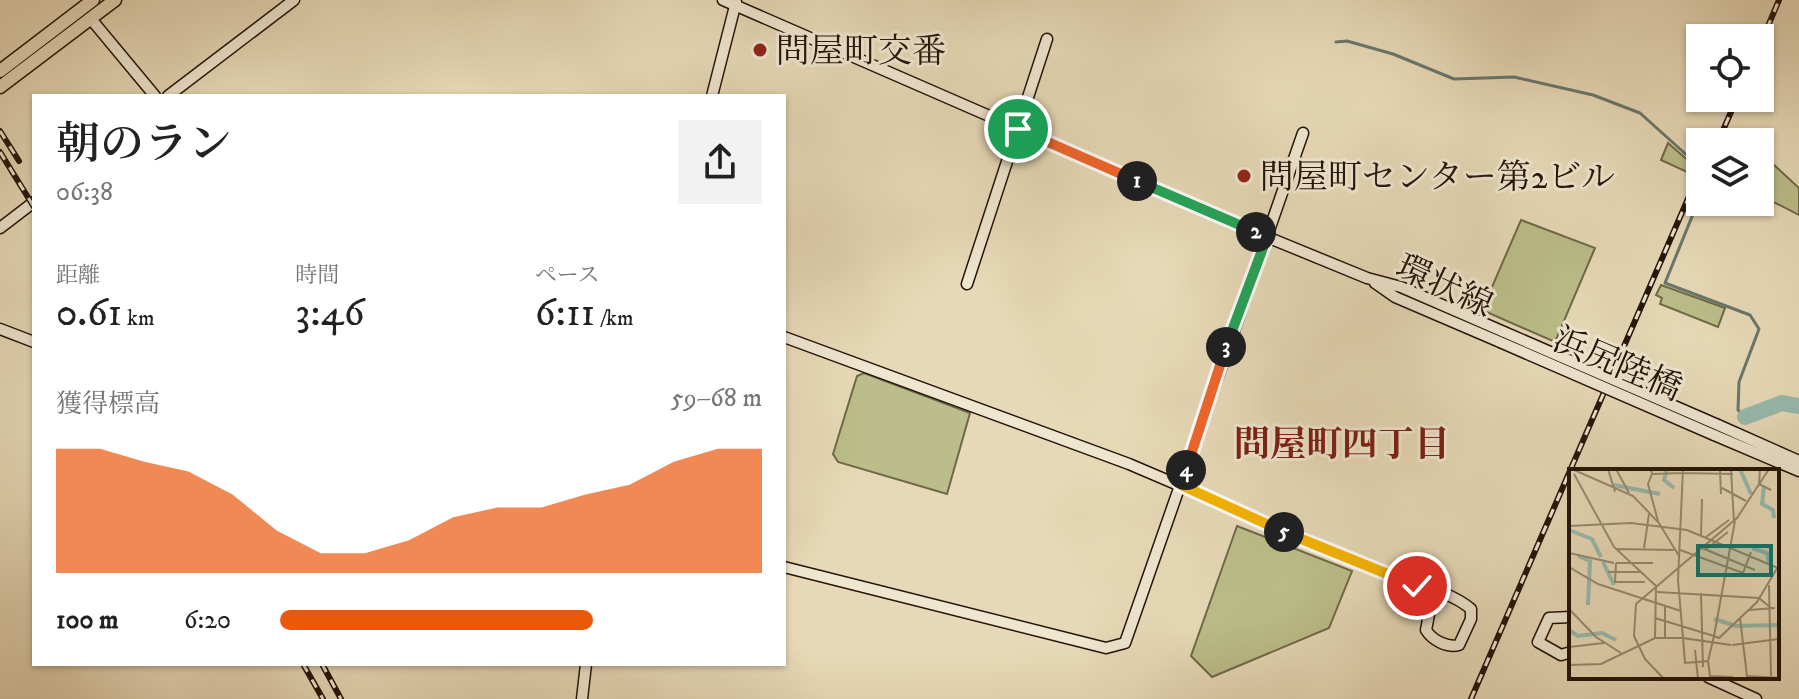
<!DOCTYPE html>
<html lang="ja">
<meta charset="utf-8">
<style>
:root{--surface:#fff;--page:#f2f2f2;--text:#222;--muted:#767676;--accent:#ea580c}
body{margin:0;font-family:"IM FELL DW Pica","Noto Serif JP",serif;background:var(--page);color:var(--text);height:100vh;display:flex;flex-direction:column;font-size:30px;white-space:nowrap}
*{box-sizing:border-box;margin:0}
p{font-size:26px;color:var(--muted)}
.icon{flex:none;width:44px;height:44px;fill:none;stroke:currentColor;stroke-width:2;stroke-linecap:round;stroke-linejoin:round}
.map{position:relative;flex:1;overflow:hidden}
.panel{position:absolute;left:32px;top:94px;width:754px;height:572px;display:flex;flex-direction:column;background:var(--surface);border-radius:0px;box-shadow:0 2px 6px #0004}
.panel>*{flex:none}
.tools{position:absolute;left:1686px;top:24px;display:grid;gap:16px}
.tools a{display:grid;place-items:center;width:88px;height:88px;border-radius:0px;background:var(--surface);box-shadow:0 2px 6px #0004;font-size:40px}
.pin{position:absolute;display:grid;place-items:center;width:68px;height:68px;color:#fff;margin:-34px;border:4px solid #fff;border-radius:50%;box-shadow:0 2px 8px #0007}
.km{position:absolute;width:40px;height:40px;margin:-20px;border-radius:50%;background:#222;color:#fff;font-size:22px;line-height:40px;text-align:center}
.round{display:grid;place-items:center;flex:none;width:84px;height:84px;border-radius:0px;background:var(--page)}
.headline{display:flex;align-items:center;justify-content:space-between;height:136px;padding:0 24px}
h1{font-size:44px;font-weight:600;line-height:60px}
.stats{display:grid;grid-template-columns:repeat(3,1fr);gap:12px;height:136px;padding:8px 24px}
.stats div{display:grid;align-content:center}
.stats b{font-size:40px;font-weight:600}
.stats small{font-size:22px;font-weight:400}
.stats p{font-size:22px}
.chart{height:224px;padding:16px 24px}
.chart p{display:flex;justify-content:space-between}
.chart svg{width:100%;height:144px;margin-top:8px;fill:var(--accent);opacity:.7}
ul{padding:0 24px;list-style:none;font-size:26px}
li{display:grid;grid-template-columns:128px 96px 1fr;align-items:center;height:60px}
li i{height:20px;border-radius:10px;background:var(--accent)}
.map>svg:first-child{display:block}
.green{fill:#bbbe8a;stroke:#6f6849;stroke-width:2}
.lines{fill:none;stroke-linecap:round;stroke-linejoin:round}
.stream{stroke:#69776c;stroke-width:3}
.river{stroke:#97baae;stroke-width:16}
.secondary-casing{stroke:#231308;stroke-width:13}
.highway-casing{stroke:#231308;stroke-width:15}
.secondary{stroke:#efe6d0;stroke-width:10}
.highway{stroke:#e7d9b7;stroke-width:12}
.rail-casing{stroke:#231308;stroke-width:6}
.rail{stroke:#efe6d0;stroke-width:3;stroke-dasharray:9;stroke-linecap:butt}
.secondary-bridge-casing{stroke:#231308;stroke-width:13;stroke-linecap:butt}
.secondary-bridge{stroke:#efe6d0;stroke-width:10}
.split-1-casing{stroke:#fff;stroke-width:16}
.split-2-casing{stroke:#fff;stroke-width:16}
.split-3-casing{stroke:#fff;stroke-width:16}
.split-4-casing{stroke:#fff;stroke-width:16}
.split-5-casing{stroke:#fff;stroke-width:16}
.split-6-casing{stroke:#fff;stroke-width:16}
.split-1{stroke:#f0652b;stroke-width:10}
.split-2{stroke:#22a559;stroke-width:10}
.split-3{stroke:#22a559;stroke-width:10}
.split-4{stroke:#f0652b;stroke-width:10}
.split-5{stroke:#f5b400;stroke-width:10}
.split-6{stroke:#f5b400;stroke-width:10}
.poi-dot{fill:#8f2418;stroke:#efe6d0;stroke-width:3}
.labels{text-anchor:middle;stroke-width:6;stroke-linejoin:round;paint-order:stroke}
.poi-label{font-size:34px;fill:#231308;stroke:#efe6d0;text-anchor:start}
.street-label{font-size:34px;fill:#231308;stroke:#efe6d0}
.neighbourhood-label{font-size:36px;font-weight:bold;fill:#7a1f14;stroke:#efe6d0}
.inset-river{fill:none;stroke:#97baae;stroke-width:4}
.inset-road{fill:none;stroke:#998a71;stroke-width:2}
.view{fill:#0f766e;fill-opacity:0.15;stroke:#0f766e;stroke-width:4}
.inset-edge{fill:none;stroke:#231308;stroke-width:4}
</style>
<div class="map">
<svg width="1799" height="699" viewBox="0 0 1799 699">
<rect width="100%" height="100%" fill="#e7d9b7"/>
<filter id="stains"><feTurbulence type="fractalNoise" baseFrequency=".0025" numOctaves="4"/><feColorMatrix values="0 0 0 0 .2 0 0 0 0 .09 0 0 0 0 .02 0 0 0 .5 -.17"/></filter>
<radialGradient id="worn" r=".72"><stop offset=".6" stop-color="#630" stop-opacity="0"/><stop offset="1" stop-color="#630" stop-opacity=".3"/></radialGradient>
<path class="green" d="M1668 143 1691 163 1687 172 1661 160Z
M1760 152 1799 188V215L1760 195Z
M1521 220 1595 248 1555 342 1482 310Z
M1661 285 1725 308 1718 327 1660 304 1662 298 1656 295Z
M864 373 970 413 947 494 838 462 833 454 857 376Z
M1237 526 1352 571 1329 628 1212 677 1191 656Z"/>
<g class="lines">
<path class="stream" d="M1336 42 1347 41 1393 54 1454 79 1514 77 1593 95 1640 113 1700 167
M1700 197 1665 283 1750 315 1759 329 1739 382 1738 410 1745 417"/>
<path class="river" d="M1745 417 1782 403 1799 406"/>
<g class="secondary-casing">
<path id="secondary" d="M723 0 1267 237 1367 278 1401 287 1504 332
M91 19 155 96
M168 96 294 0
M712 96 736 2
M0 228 34 202
M1375 283 1395 297 1500 342
M967 284 1047 39
M0 329 34 342
M784 337 1129 464 1394 577C1407 582 1427 585 1432 599L1426 630C1432 640 1447 648 1459 645L1471 619V609C1458 598 1435 588 1417 586
M1718 425 1799 461
M1714 435 1799 471
M784 567 1106 648 1125 643 1303 133
M1571 617 1549 618 1538 642 1561 655 1571 652
M1708 677 1756 699
M582 699 586 664"/>
</g>
<g class="highway-casing">
<path id="highway" d="M0 71 93 0
M0 87 115 0"/>
</g>
<use href="#secondary" class="secondary"/>
<use href="#highway" class="highway"/>
<g class="rail-casing">
<path id="rail" d="M1760 45 1779 0
M0 131 19 161
M1718 142 1737 98
M0 152 34 207
M303 664 323 699
M322 664 341 699
M1471 699 1700 171"/>
</g>
<use href="#rail" class="rail"/>
<g class="secondary-bridge-casing">
<path id="secondary-bridge" d="M1504 332 1718 425
M1500 342 1714 435"/>
</g>
<use href="#secondary-bridge" class="secondary-bridge"/>
</g>
<g class="lines">
<g class="split-1-casing">
<path id="split-1" d="M1018 129 1137 181"/>
</g>
<g class="split-2-casing">
<path id="split-2" d="M1137 181 1256 232"/>
</g>
<g class="split-3-casing">
<path id="split-3" d="M1226 347 1267 237 1256 232"/>
</g>
<g class="split-4-casing">
<path id="split-4" d="M1186 470 1226 347"/>
</g>
<g class="split-5-casing">
<path id="split-5" d="M1186 470 1181 485 1284 532"/>
</g>
<g class="split-6-casing">
<path id="split-6" d="M1284 532 1417 586"/>
</g>
<use href="#split-1" class="split-1"/>
<use href="#split-2" class="split-2"/>
<use href="#split-3" class="split-3"/>
<use href="#split-4" class="split-4"/>
<use href="#split-5" class="split-5"/>
<use href="#split-6" class="split-6"/>
</g>
<g class="poi-dot">
<circle cx="760" cy="50" r="8"/>
<circle cx="1244" cy="176" r="8"/>
</g>
<g class="labels">
<g class="poi-label">
<text x="776" y="62">問屋町交番</text>
<text x="1260" y="188">問屋町センター第2ビル</text>
</g>
<g class="street-label">
<text transform="translate(1445 285) rotate(25)" y="12">環状線</text>
<text transform="translate(1618 363) rotate(23)" y="12">浜尻陸橋</text>
</g>
<g class="neighbourhood-label">
<text x="1342" y="456">問屋町四丁目</text>
</g>
</g>
<g transform="translate(1569 469)">
<rect width="210" height="210" fill="#e7d9b7"/>
<path class="inset-river" d="M98 0 95 11 105 19M171 0 182 25M45 16 91 25M195 18 193 35 204 41 205 49M0 61 23 70 32 88M183 79 198 84 200 94M9 87 21 92 19 136M34 93 45 116M145 150 167 157 210 156M0 161 9 167 33 164 47 171"/>
<path class="inset-road" d="M3 0 64 27 90 54 110 87M39 0 46 23M47 0 60 24M82 0 83 5 114 4M114 0 109 111 114 169 162 176M151 0 152 25M162 0 165 53M191 0 190 15 202 21M114 4 164 5M5 5 45 78 87 117 86 169M83 5 79 15 89 52M153 19 177 32M0 57 62 54 118 61 209 99M132 66 133 30M137 68 160 51M75 79 80 45M133 79 186 101M48 80 105 81M111 81 174 104 182 83M136 81 159 63M0 84 45 94M47 94 46 113H76M47 94H84M0 98 29 115 112 142M39 103H72M200 116 202 207M88 123 190 129 202 139M132 124 134 198M96 137V169M0 140 27 168 52 184M180 141 206 139M86 149 145 167M171 149 178 207 210 209M145 167 166 52M163 176 210 170M0 178 35 174M126 181 129 210M139 192 145 167 150 169 188 133 210 96M0 196 32 195 86 169H114L116 194 139 192 141 207 164 208M95 210 76 190 65 167 67 135 168 49 200 0"/>
<path class="view" d="M129 77H202V106H129Z"/>
<rect width="210" height="210" class="inset-edge"/>
</g>
<rect width="100%" height="100%" filter="url(#stains)"/>
<rect width="100%" height="100%" fill="url(#worn)"/>
</svg>
<div class="tools">
<a><svg class="icon" aria-label="locate" viewBox="0 0 24 24"><circle cx="12" cy="12" r="6"/><path d="M12 2v4M12 18v4M2 12h4M18 12h4"/></svg></a>
<a><svg class="icon" aria-label="layers" viewBox="0 0 24 24"><path d="M12 4l9 5-9 5-9-5zM3 14l9 5 9-5"/></svg></a>
</div>
<div class="pin" style="left:1018px;top:129px;background:#1e9e55"><svg class="icon" aria-label="arrive" viewBox="0 0 24 24"><path d="M6 21V4h12l-3 4 3 4H6"/></svg></div>
<div class="pin" style="left:1417px;top:586px;background:#d93025"><svg class="icon" aria-label="check" viewBox="0 0 24 24"><path d="M5 12l5 5 9-10"/></svg></div>
<b class="km" style="left:1137px;top:181px">1</b>
<b class="km" style="left:1256px;top:232px">2</b>
<b class="km" style="left:1226px;top:347px">3</b>
<b class="km" style="left:1186px;top:470px">4</b>
<b class="km" style="left:1284px;top:532px">5</b>
<section class="panel">
<div class="headline"><div><h1>朝のラン</h1><p>06:38</p></div><a class="round"><svg class="icon" aria-label="share" viewBox="0 0 24 24"><path d="M12 15V3M7 8l5-5 5 5M5 13v7h14v-7"/></svg></a></div>
<div class="stats">
<div><p>距離</p><b>0.61<small> km</small></b></div>
<div><p>時間</p><b>3:46</b></div>
<div><p>ペース</p><b>6:11<small> /km</small></b></div>
</div>
<div class="chart"><p><span>獲得標高</span>59–68 m</p>
<svg viewBox="0 0 160 44" preserveAspectRatio="none"><path d="M0 44V6L10 6L20 10L30 13L40 20L50 31L60 38L70 38L80 34L90 27L100 24L110 24L120 20L130 17L140 10L150 6L160 6V44z"/></svg>
</div>
<ul>
<li><b>100 m</b>6:20<i style="width:65%"></i></li>
</ul>
</section>
</div>
